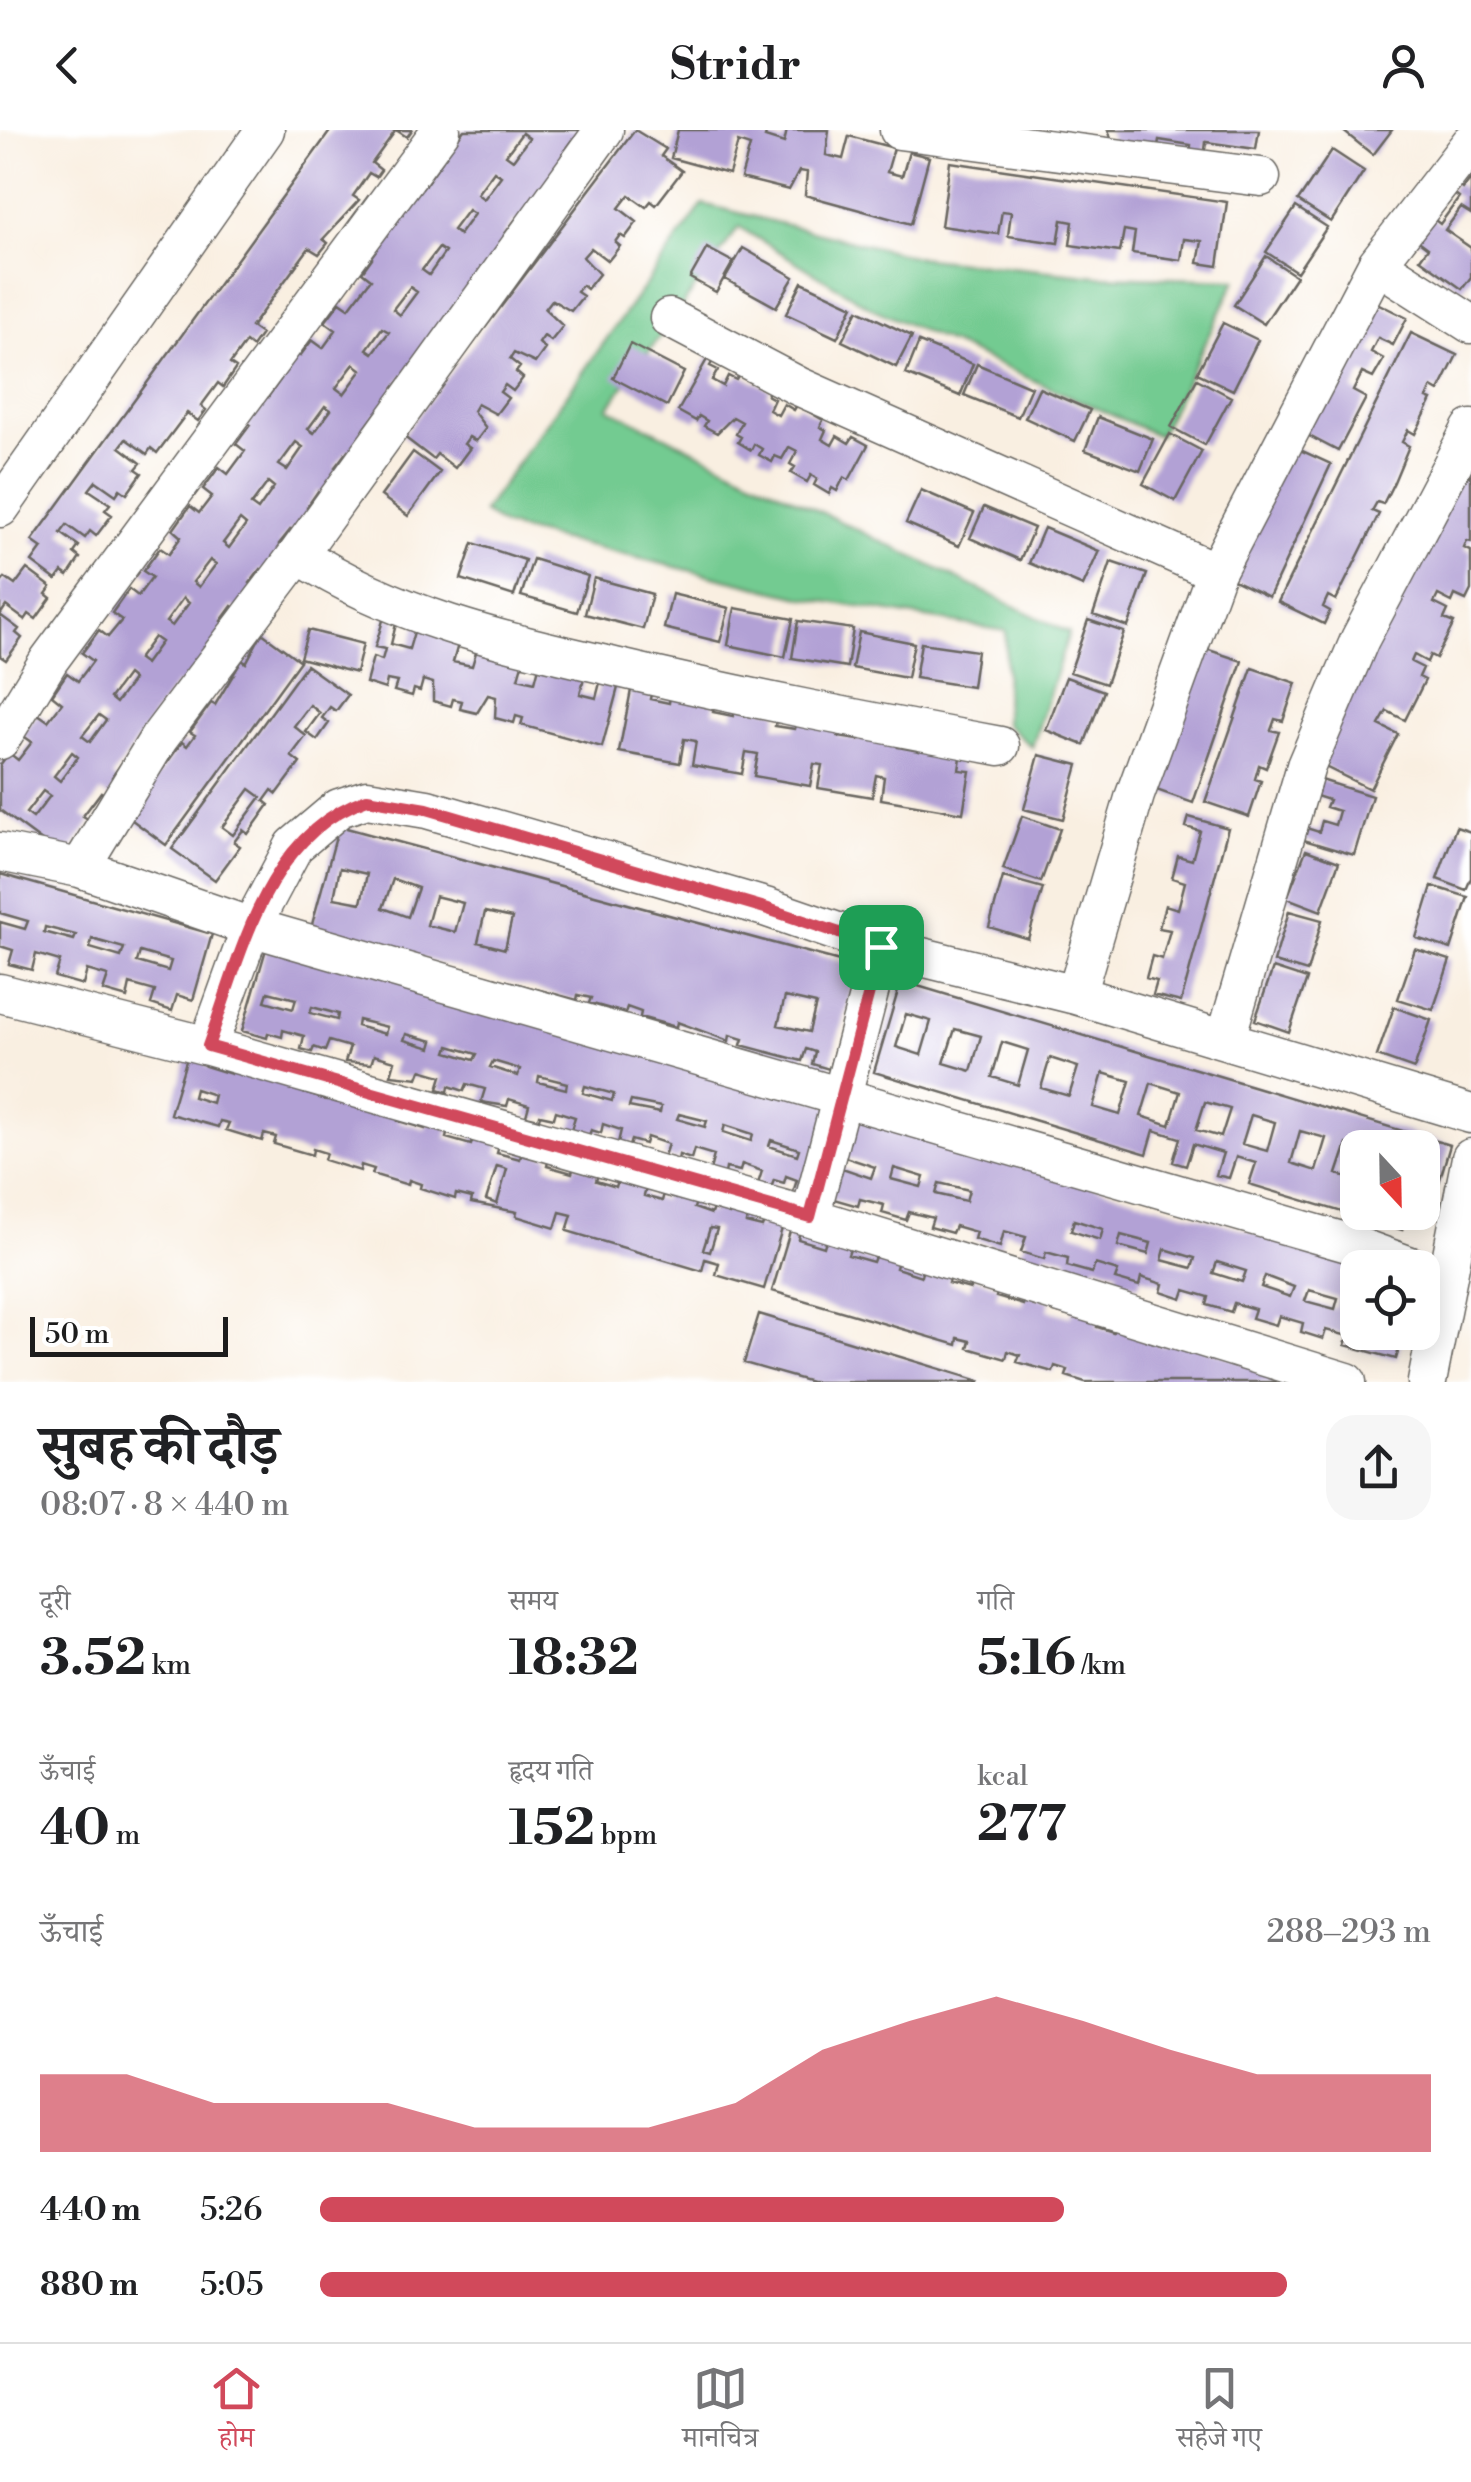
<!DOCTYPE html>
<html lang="hi">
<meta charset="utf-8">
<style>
:root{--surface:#fff;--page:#f6f6f6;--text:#202124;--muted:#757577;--line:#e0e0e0;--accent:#d1495b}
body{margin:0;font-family:"Libre Bodoni","Noto Serif Devanagari",serif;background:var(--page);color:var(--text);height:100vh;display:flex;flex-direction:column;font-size:38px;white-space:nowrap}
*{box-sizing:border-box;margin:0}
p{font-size:32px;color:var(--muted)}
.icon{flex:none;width:55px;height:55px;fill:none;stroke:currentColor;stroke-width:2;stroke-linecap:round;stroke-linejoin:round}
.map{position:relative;height:1252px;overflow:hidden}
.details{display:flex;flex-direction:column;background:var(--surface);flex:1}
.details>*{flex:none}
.needle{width:65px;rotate:158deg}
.fabs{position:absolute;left:1340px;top:1000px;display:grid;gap:20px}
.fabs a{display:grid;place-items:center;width:100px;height:100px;border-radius:20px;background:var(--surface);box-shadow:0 5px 25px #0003;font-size:50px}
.scale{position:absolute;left:30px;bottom:25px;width:198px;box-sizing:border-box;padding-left:10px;border:5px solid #1c1c1c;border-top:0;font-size:28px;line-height:35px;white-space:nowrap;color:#1c1c1c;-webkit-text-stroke:8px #fff;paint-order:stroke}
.pin{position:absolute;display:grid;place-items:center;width:85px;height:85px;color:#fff;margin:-42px;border-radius:20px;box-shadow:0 5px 15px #0006}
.round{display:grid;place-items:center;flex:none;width:105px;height:105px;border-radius:30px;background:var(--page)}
.summary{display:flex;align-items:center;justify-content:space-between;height:170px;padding:0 40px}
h1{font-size:55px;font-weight:700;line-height:75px}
.metrics{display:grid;grid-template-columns:repeat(3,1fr);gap:15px;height:170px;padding:10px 40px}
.metrics div{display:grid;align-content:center}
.metrics b{font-size:50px;font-weight:700}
.metrics small{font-size:28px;font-weight:400}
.metrics p{font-size:28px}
.chart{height:280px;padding:20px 40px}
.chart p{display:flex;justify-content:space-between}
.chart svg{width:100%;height:180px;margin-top:10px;fill:var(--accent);opacity:.7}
ul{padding:0 40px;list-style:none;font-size:32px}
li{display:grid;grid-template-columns:160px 120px 1fr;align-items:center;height:75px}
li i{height:25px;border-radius:12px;background:var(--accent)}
header{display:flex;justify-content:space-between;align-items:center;height:130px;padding:0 40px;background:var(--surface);font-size:45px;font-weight:700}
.tab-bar{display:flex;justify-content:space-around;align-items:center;height:140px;border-top:2px solid var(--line);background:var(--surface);font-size:28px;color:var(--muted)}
.tab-bar a{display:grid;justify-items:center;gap:5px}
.tab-bar .active{color:var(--accent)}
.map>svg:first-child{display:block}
.green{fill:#73cb91;stroke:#487456;stroke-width:2.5}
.building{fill:#b2a1d5;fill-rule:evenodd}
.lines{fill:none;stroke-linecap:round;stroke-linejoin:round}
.minor-casing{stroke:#696661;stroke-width:41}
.minor{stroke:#fff;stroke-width:38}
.route-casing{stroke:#fff;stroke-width:20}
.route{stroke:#d1495b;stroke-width:12}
</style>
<header><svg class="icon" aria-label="back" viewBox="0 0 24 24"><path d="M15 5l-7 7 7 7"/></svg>Stridr<svg class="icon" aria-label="person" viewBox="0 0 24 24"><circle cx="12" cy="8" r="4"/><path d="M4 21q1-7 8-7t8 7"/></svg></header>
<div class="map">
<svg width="1471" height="1252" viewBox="0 0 1471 1252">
<rect width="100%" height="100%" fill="#fff"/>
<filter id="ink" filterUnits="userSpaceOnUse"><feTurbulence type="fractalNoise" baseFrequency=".01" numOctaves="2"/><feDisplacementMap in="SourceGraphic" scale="20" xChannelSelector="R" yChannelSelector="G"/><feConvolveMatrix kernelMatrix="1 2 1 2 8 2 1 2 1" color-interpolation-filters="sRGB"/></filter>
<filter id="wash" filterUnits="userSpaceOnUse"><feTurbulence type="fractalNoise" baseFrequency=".0048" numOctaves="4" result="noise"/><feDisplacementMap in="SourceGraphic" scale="40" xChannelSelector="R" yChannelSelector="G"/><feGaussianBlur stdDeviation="2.25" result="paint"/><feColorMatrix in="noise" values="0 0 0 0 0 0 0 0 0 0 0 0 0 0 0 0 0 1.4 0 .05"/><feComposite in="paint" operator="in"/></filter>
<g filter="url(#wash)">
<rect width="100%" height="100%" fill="#f9efe1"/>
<path class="green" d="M703 74 916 127 1097 146 1236 150 1159 306 873 179 739 97 608 278 1069 503 1032 617 1005 594 1006 501 805 468 504 396 483 382Z"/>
<g id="blocks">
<path class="building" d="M331 0H412L407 7 396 0 372 33 381 40 376 47 369 43 353 66 359 70 323 109 328 113 319 124 309 118 251 197 261 204 252 217 246 212 230 234 236 238 223 257 218 253 201 276 206 280 198 291 187 283 157 323 151 318 147 324 126 309 120 317 141 333 136 339 142 343 127 364 120 359 116 365 96 351 89 360 110 374 105 380 112 385 96 406 90 401 85 408 67 395 61 403 79 416 74 423 80 428 68 446 62 442 56 450 32 432 42 418 32 411Z
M464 0H579L593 10 585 20 572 11 562 25 574 34 527 99 515 90 504 105 516 114 470 175 460 167 450 181 460 189 415 252 404 245 393 259 404 266 386 290 376 283 365 298 375 306 359 327 348 320 335 337 346 345 329 369 318 361 307 377 317 384 301 407 291 399 279 414 290 422 271 447 261 439 250 453 261 461 244 484 232 476 221 491 233 500 188 561 177 553 165 569 112 647 120 653 109 667 101 662 83 686 91 691 65 728 0 680V635L9 623 18 630 32 612 22 605 38 584 48 591 62 573 52 565 67 543 78 551 93 531 82 523 99 500 108 507 122 490 112 483 129 459 138 466 152 447 143 441 160 418 169 424 181 407 173 400 190 376 199 383 212 366 203 359 219 337 228 344 245 321 236 314 250 295 241 289 261 262 268 267 281 249 274 245 292 220 300 226 312 210 323 218 336 200 325 192 340 172 349 178 371 149 362 142 372 128 364 122 415 53 423 58 442 31 435 26 450 19ZM522 3 529 8 513 30 506 25ZM494 41 501 46 484 69 477 64ZM468 80 474 84 459 105 453 100ZM439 118 445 122 429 145 422 140ZM410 157 417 162 400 185 393 179ZM382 198 389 202 373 223 367 219ZM354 234 362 240 344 264 336 258ZM325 276 331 280 314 303 308 299ZM296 312 303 317 287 340 279 335ZM268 352 274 357 258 380 251 375ZM240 390 246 395 229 418 223 413ZM210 430 216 434 199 457 193 452ZM183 468 189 473 172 496 166 492ZM154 507 161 512 145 534 138 529ZM127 545 133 550 116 573 110 568ZM99 585 106 590 90 612 82 606ZM72 622 78 627 60 651 54 646ZM43 661 50 666 33 688 26 683Z
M635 0 666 19 661 26 682 41 656 75 651 71 646 77 629 65 619 78 637 92 625 108 620 105 615 112 620 116 608 131 591 118 583 127 599 144 587 159 582 155 577 162 583 166 571 181 552 170 545 179 563 196 551 211 544 206 539 213 545 219 535 233 514 223 510 229 520 237 516 242 523 248 513 261 505 255 500 262 508 268 496 284 477 274 473 281 486 298 476 311 469 307 464 314 470 318 455 338 437 324 433 329 403 306Z
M678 0H767L765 7 784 13 787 0H829L826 25 843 29 849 6 894 18 887 42 902 46 909 22 929 27 911 94 805 65 807 42 799 41 789 60 741 48 750 16 738 12 729 44 671 28Z
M1108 0H1259L1256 19 1206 12 1204 28 1190 26 1191 15 1159 10 1157 21 1114 15Z
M1342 0H1392L1373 25Z
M1332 20 1364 41 1331 92 1298 71Z
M950 32 1227 72 1218 136 1198 133 1202 111 1184 109 1181 130 1132 123 1135 102 1124 100 1120 122 1070 115 1073 92 1062 90 1058 113 1008 106 1011 82 1002 81 998 104 941 96Z
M1471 48V84L1461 78 1445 100 1471 118V147L1462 159 1420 129 1428 118 1416 109 1431 87 1440 94 1459 68 1450 61 1456 53 1463 59Z
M1296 77 1327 97 1297 142 1266 122Z
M707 118 733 132 716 162 690 148Z
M743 118 794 147 776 177 725 149Z
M1266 126 1296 146 1264 194 1234 175Z
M802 152 853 176 837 208 786 184Z
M1365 167 1407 188 1393 215 1378 208 1371 222 1384 229 1373 248 1362 243 1353 261 1366 268 1338 321 1296 299Z
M858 180 912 206 896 237 842 211Z
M1223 193 1258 210 1233 260 1197 243Z
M1411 203 1457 225 1439 261 1432 257 1427 268 1432 270 1415 304 1408 300 1402 312 1409 316 1394 352 1383 374 1377 372 1372 381 1379 384 1336 470 1328 466 1323 477 1330 481 1324 494 1278 472Z
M919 212 973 234 960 266 906 244Z
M630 214 684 242 667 276 613 248Z
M709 226 714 229 710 236 718 240 712 250 723 256 728 246 736 250 740 244 770 260 767 265 774 269 769 280 778 285 784 274 794 280 797 275 823 290 820 297 826 300 822 309 832 315 837 306 849 313 853 307 868 315 849 350 844 347 837 361 832 358 829 364 814 355 817 349 811 345 807 352 791 343 795 337 790 334 797 321 789 317 782 329 775 326 772 332 759 325 762 319 754 314 751 320 738 312 741 307 736 304 742 292 733 287 717 303 704 296 707 291 699 286 696 291 678 281Z
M977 234 1031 257 1018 287 964 265Z
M1197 249 1231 267 1205 315 1171 297Z
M1039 258 1090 280 1075 311 1025 288Z
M1098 287 1153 309 1140 341 1085 320Z
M1170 304 1202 321 1175 371 1143 354Z
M1287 314 1331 334 1269 467 1225 446Z
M1471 321V412L1467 411 1464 418 1471 421V460L1466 470 1455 465 1452 472 1438 465 1434 473 1448 480 1444 489 1454 493 1436 528 1430 525 1427 532 1414 525 1411 532 1423 538 1419 547 1425 550 1405 590 1387 581 1379 595 1398 604 1370 659 1313 631Z
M413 322 440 342 408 386 381 366Z
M921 360 974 383 959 416 906 393Z
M984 377 1034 398 1020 430 970 408Z
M1044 398 1099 421 1083 456 1029 433Z
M473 413 525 430 514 466 461 449Z
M533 429 588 446 577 482 521 466Z
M1111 432 1147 444 1128 497 1093 485Z
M27 439 51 457 46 464 51 468 36 489 29 484 25 490 6 476 0 485 19 499 16 503 22 508 6 530 0 526V454L5 448 15 455Z
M594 448 652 464 643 499 585 484Z
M672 464 729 478 720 512 664 498Z
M735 478 793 489 785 527 728 515Z
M384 487 397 490 391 514 409 519 416 495 460 507 453 532 472 536 479 512 525 524 518 548 535 552 541 529 586 541 580 564 596 568 602 545 620 550 602 617 521 595 523 588 516 586 514 593 495 588 496 567 488 565 477 583 460 579 462 571 453 569 451 576 433 571V553L423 550 420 561 414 559 412 566 394 561 397 552 387 550 385 559 366 553 373 527 382 530 385 519 375 517Z
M1088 490 1124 502 1106 554 1070 542Z
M798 491 853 499 847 537 792 528Z
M308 500 363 514 356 543 300 528Z
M859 502 914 513 907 548 852 538Z
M262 503 300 531 166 715 128 687 182 612 187 616 195 605 190 602 211 573 215 575 242 530 246 533Z
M921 513 977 521 972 557 915 548Z
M1197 516 1242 531 1193 673 1148 657Z
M306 535 348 565 336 581 330 577 322 588 329 593 317 610 306 602 320 583 310 575 294 596 306 606 291 626 300 633 277 664 272 660 264 671 269 675 248 704 243 700 234 712 240 716 215 750 172 719ZM250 659 261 667 233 705 222 697Z
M1252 538 1296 553 1283 591 1275 589 1271 600 1279 602 1266 638 1259 635 1255 649 1261 651 1249 687 1205 672Z
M1066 547 1104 561 1084 615 1046 600Z
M632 555 652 559 650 569 669 573 671 562 715 570 713 582 733 586 736 574 778 581 775 596 795 599 798 585 841 593 838 607 859 610 861 596 901 603 898 617 919 621 921 607 963 615 959 640 970 641 963 683 881 669 884 647 876 645 872 667 818 658 822 635 814 634 810 656 754 646 758 624 746 622 742 644 692 635 696 611 684 609 680 633 619 622Z
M1039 625 1078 635 1063 689 1024 679Z
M1315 648 1372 666 1354 725 1297 708 1300 696 1319 702 1322 691 1335 695 1339 681 1326 677 1329 670 1310 664Z
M1022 686 1060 699 1041 752 1003 739Z
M1189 687 1228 698 1181 872 1153 865 1157 851 1146 848 1152 826 1162 829 1170 800 1159 798 1165 775 1178 779 1185 752 1172 748 1178 726 1192 730 1200 701 1186 697Z
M339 696 858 836 829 939 812 934 815 922 806 919 802 931 741 915 743 909 730 905 729 911 677 892 676 897 640 887 641 882 627 877 625 883 589 873 591 868 578 865 577 870 311 798ZM340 738 367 744 361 773 334 768ZM393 749 418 758 408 787 383 778ZM435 766 463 773 455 802 427 795ZM485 782 512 788 505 819 478 812ZM785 867 816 874 809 902 778 895Z
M1456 697 1471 702V748L1466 760 1437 749Z
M1306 720 1339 732 1321 781 1287 768Z
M0 744 212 804 193 870 177 865 172 881 151 874 155 861 130 854 127 868 103 861 108 846 87 840 83 855 55 847 60 831 36 824 32 840 9 834 13 820 0 816V792L25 799 28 791 0 783ZM45 797 76 805 74 810 44 802ZM92 809 124 818 121 827 90 818ZM140 822 171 831 168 841 137 832Z
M1003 747 1043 758 1028 809 989 797Z
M1432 756 1468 767 1451 819 1416 808Z
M1289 781 1322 790 1307 842 1274 832Z
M269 809 831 975 804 1068 792 1065 797 1050 786 1046 784 1053 774 1050 771 1058 758 1054 762 1041 742 1034 740 1041 726 1038 725 1044 710 1040 714 1025 694 1019 691 1029 679 1025 678 1030 664 1026 668 1014 647 1007 645 1014 631 1010 629 1016 618 1013 621 1000 603 994 601 1003 591 1000 589 1005 571 1000 575 987 556 981 554 988 540 985 539 989 526 986 529 975 509 969 507 976 481 972 485 959 467 954 464 961 449 956 448 962 438 959 442 946 421 940 418 948 391 945 395 931 374 925 371 934 345 932 350 917 329 911 325 921 314 917 312 922 301 919 304 906 283 900 282 907 268 903 267 908 242 901ZM268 862 296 869 293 879 265 871ZM312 877 338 884 337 890 310 883ZM358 890 387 897 385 904 357 896ZM406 904 433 911 431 918 404 910ZM449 916 477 924 474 930 447 922ZM493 931 520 939 518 946 490 937ZM539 946 567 953 566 959 538 952ZM585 956 614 964 612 971 583 963ZM631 971 661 977 660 983 629 977ZM679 984 707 991 705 997 677 989ZM725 995 753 1004 751 1011 723 1002ZM771 1010 799 1019 797 1025 769 1016Z
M1415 819 1450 830 1433 880 1398 869Z
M1273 838 1307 849 1289 902 1255 890Z
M901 851 1450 1015 1438 1056 1422 1051V1018L1347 1014 1337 1044 1358 1050V1082H1407L1402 1100 1249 1054 1256 1033 1236 1027 1229 1048 1216 1045 1223 1023 1193 1014 1186 1036 1173 1032 1180 1008 1154 1000 1147 1024 874 942ZM906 884 931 891 921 925 896 917ZM955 899 981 906 971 941 944 933ZM1002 912 1028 920 1018 955 992 947ZM1050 928 1078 937 1069 966 1041 958ZM1103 943 1130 951 1120 985 1093 977ZM1151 953 1180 962 1170 995 1141 986ZM1205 972 1230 979 1221 1007 1196 1000ZM1251 985 1275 992 1267 1021 1242 1014ZM1300 1001 1326 1008 1316 1041 1291 1033Z
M1394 877 1431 890 1414 939 1377 926Z
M189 921 208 927 205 936 231 944 234 934 305 955 303 963 326 970 328 962 376 984 378 977 400 983 398 991 425 999 428 991 449 997 446 1008 471 1015 474 1005 500 1012 497 1023 520 1029 523 1019 549 1027 547 1036 572 1043 575 1034 599 1041 596 1051 616 1057 619 1047 647 1055 644 1066 662 1071 665 1060 697 1070 694 1078 711 1084 714 1075 748 1085 746 1093 762 1097 765 1090 783 1095 764 1159 716 1145 719 1133 705 1129 702 1141 567 1101 572 1085 560 1082 555 1098 516 1086 517 1082 471 1073 472 1068 456 1064 455 1069 420 1058 421 1054 409 1050 408 1055 372 1044 374 1039 361 1035 360 1041 324 1030 326 1023 313 1019 312 1025 274 1014 276 1007 264 1004 262 1011 226 1000 229 993 220 991 218 997 170 984ZM195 959 214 965 212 973 193 967ZM497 1036 507 1039 497 1074 486 1070ZM710 1098 717 1099 710 1122 703 1120Z
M853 987 1376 1138H1358V1202H1404L1396 1229 1345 1215 1348 1206 1326 1200 1323 1209 1301 1202 1303 1193 1279 1186 1276 1195 1252 1188 1255 1179 1234 1173 1231 1182 1207 1175 1209 1167 1185 1160 1182 1169 1161 1162 1163 1154 1141 1147 1139 1156 1115 1149 1118 1141 1095 1134 1092 1143 1067 1136 1068 1128 1046 1122 1044 1129 1021 1122 1026 1107 1004 1101 1000 1117 974 1109 976 1102 955 1096 952 1103 930 1097 933 1088 909 1082 906 1090 882 1083 884 1075 860 1069 858 1076 830 1068ZM845 1027 875 1037 871 1048 842 1038ZM894 1038 924 1047 921 1057 891 1049ZM939 1053 969 1060 966 1071 936 1064ZM1074 1090 1103 1099 1100 1110 1071 1101ZM1121 1105 1151 1113 1148 1124 1118 1116ZM1165 1119 1195 1128 1192 1138 1162 1130ZM1217 1132 1246 1141 1242 1152 1213 1143ZM1265 1146 1294 1157 1290 1167 1261 1157ZM1309 1160 1338 1168 1335 1179 1305 1171Z
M791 1098 800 1101 798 1109 824 1117 827 1106 852 1114 848 1125 873 1132 877 1121 899 1127 896 1138 921 1146 924 1134 951 1142 948 1153 970 1159 973 1148 999 1156 996 1167 1023 1175 1026 1163 1050 1171 1048 1180 1071 1187 1074 1178 1100 1185 1097 1197 1113 1202 1117 1190 1151 1200 1148 1211 1164 1216 1168 1205 1296 1252H1085L1066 1246 1068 1240 1055 1236 1053 1242 1017 1232 1020 1225 1008 1221 1006 1229 968 1218 970 1211 958 1208 957 1215 772 1161Z
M759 1184 980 1251 979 1252H811L744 1233Z"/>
</g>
</g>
<g filter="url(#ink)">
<use href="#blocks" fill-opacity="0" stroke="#696661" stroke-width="2.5"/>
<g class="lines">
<g class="minor-casing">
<path id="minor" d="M899 0 1261 47
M1377 134 1471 194
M669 188 798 256 1216 442
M0 378 265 0
M298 424C397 488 506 512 619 538 745 568 872 592 1000 616
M0 610 49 530 441 0
M0 722 80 738 251 797 1348 1113 1416 1138
M80 738 159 608 298 424 604 0
M0 863 208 916
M1076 865 1135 665 1216 442 1377 134 1471 13
M1226 908 1306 636 1360 509 1471 299
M810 1087 881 817
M1347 1252 810 1087 208 916 251 797 294 716 339 678 367 669 427 679 765 777 881 817 1076 865 1471 984
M1427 1252 1471 1028"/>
</g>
<use href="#minor" class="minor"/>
</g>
</g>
<g class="lines" filter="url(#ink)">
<g class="route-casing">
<path id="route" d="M367 669 427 679 765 778 881 817 810 1087 208 916C241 825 266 704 367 669Z"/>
</g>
<use href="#route" class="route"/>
</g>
</svg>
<div class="fabs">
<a><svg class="needle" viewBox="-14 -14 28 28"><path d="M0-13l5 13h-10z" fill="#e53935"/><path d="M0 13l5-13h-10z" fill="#757577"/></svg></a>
<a><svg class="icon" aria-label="locate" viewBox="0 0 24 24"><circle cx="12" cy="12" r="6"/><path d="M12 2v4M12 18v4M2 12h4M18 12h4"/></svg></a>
</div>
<div class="scale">50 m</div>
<div class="pin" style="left:881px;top:817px;background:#1e9e55"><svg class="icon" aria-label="arrive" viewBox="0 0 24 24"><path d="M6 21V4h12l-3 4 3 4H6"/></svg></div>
</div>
<section class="details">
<div class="summary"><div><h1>सुबह की दौड़</h1><p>08:07 · 8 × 440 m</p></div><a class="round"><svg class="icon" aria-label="share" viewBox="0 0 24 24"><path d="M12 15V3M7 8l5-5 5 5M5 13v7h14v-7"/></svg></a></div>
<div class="metrics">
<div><p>दूरी</p><b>3.52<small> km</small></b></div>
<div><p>समय</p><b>18:32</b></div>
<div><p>गति</p><b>5:16<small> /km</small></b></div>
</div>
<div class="metrics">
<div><p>ऊँचाई</p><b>40<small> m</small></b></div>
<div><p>हृदय गति</p><b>152<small> bpm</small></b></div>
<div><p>kcal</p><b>277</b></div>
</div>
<div class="chart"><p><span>ऊँचाई</span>288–293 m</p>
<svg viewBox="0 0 160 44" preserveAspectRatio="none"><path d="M0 44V25L10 25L20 32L30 32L40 32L50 38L60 38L70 38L80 32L90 19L100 12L110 6L120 12L130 19L140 25L150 25L160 25V44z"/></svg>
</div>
<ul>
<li><b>440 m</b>5:26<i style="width:67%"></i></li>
<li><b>880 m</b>5:05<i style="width:87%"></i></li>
</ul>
</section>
<nav class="tab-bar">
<a class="active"><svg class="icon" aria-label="home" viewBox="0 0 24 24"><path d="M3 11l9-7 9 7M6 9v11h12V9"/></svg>होम</a>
<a><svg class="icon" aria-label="map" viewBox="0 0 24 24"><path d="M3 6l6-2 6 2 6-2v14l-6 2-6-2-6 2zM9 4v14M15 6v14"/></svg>मानचित्र</a>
<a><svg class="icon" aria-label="saved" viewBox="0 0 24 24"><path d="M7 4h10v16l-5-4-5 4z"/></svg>सहेजे गए</a>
</nav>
